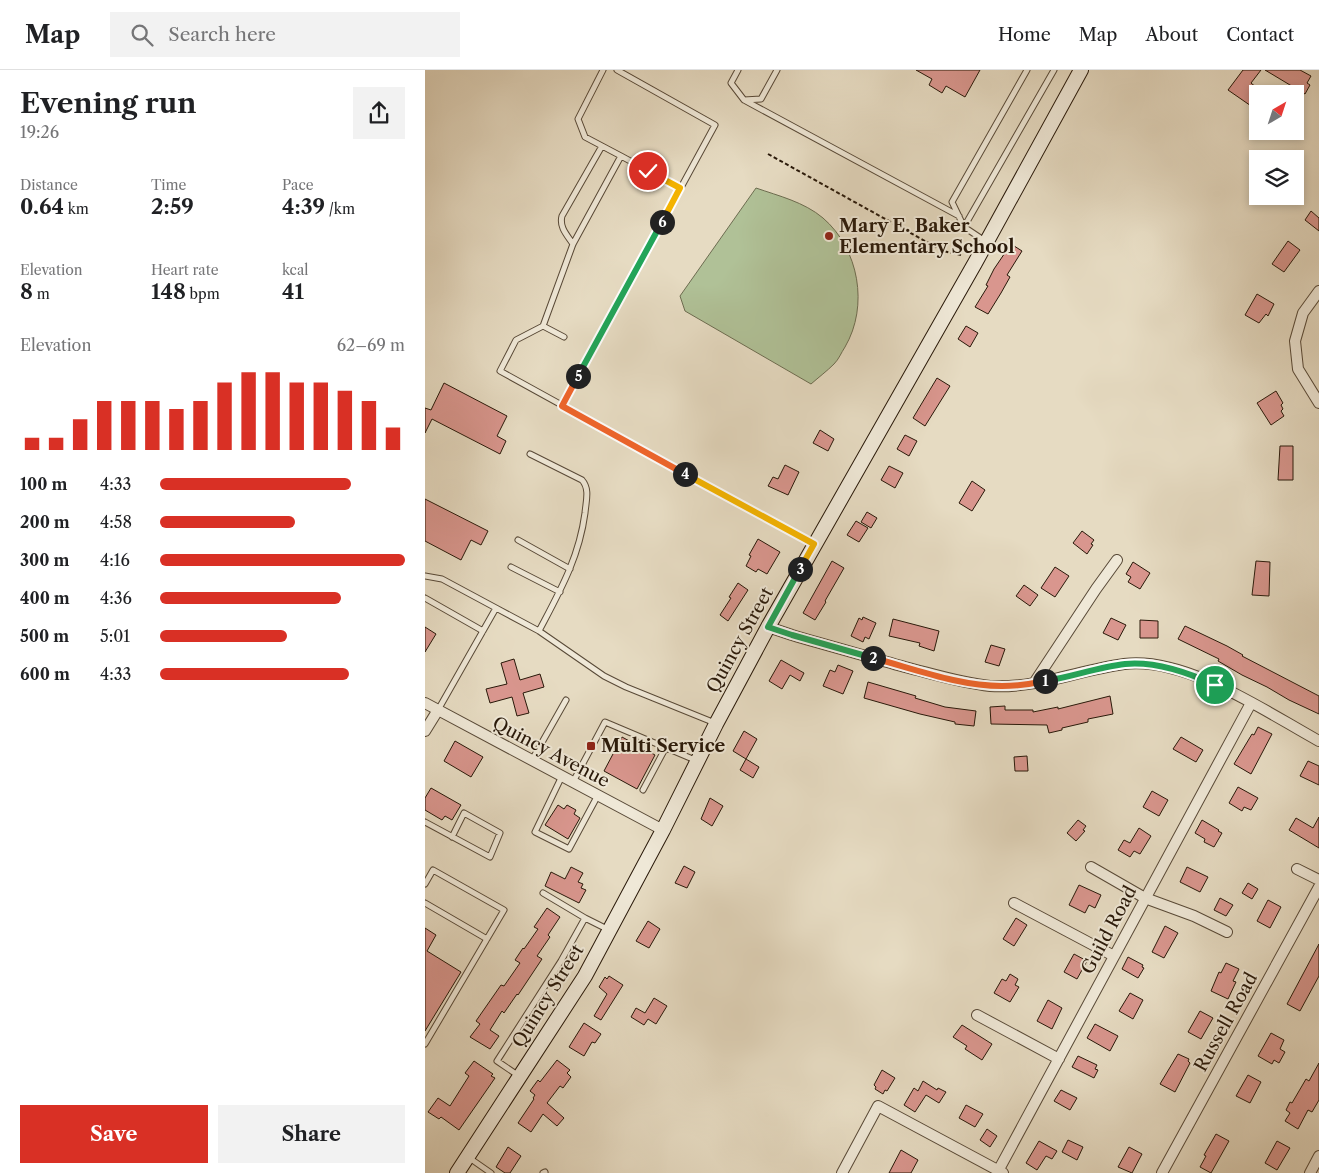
<!DOCTYPE html>
<meta charset="utf-8">
<style>
:root{--surface:#fff;--page:#f2f2f2;--text:#202124;--muted:#757577;--line:#e0e0e0;--accent:#d93025}
body{margin:0;font-family:"Libre Caslon Text",serif;background:var(--page);color:var(--text);height:100vh;display:flex;flex-direction:column;font-size:19px;white-space:nowrap}
*{box-sizing:border-box;margin:0}
p{font-size:16px;color:var(--muted)}
.icon{flex:none;width:28px;height:28px;fill:none;stroke:currentColor;stroke-width:2;stroke-linecap:round;stroke-linejoin:round}
.map{position:relative;flex:1;overflow:hidden}
.sheet{display:flex;flex-direction:column;background:var(--surface);width:425px}
.sheet>*{flex:none}
.needle{width:32px;rotate:39deg}
.buttons{position:absolute;left:824px;top:15px;display:grid;gap:10px}
.buttons a{display:grid;place-items:center;width:55px;height:55px;border-radius:0px;background:var(--surface);box-shadow:0 2px 8px #0003;font-size:25px}
.pin{position:absolute;display:grid;place-items:center;width:42px;height:42px;color:#fff;margin:-21px;border:2px solid #fff;border-radius:50%;box-shadow:0 1px 5px #0007}
.km{position:absolute;width:25px;height:25px;margin:-12px;border-radius:50%;background:#222;color:#fff;font-size:14px;line-height:25px;text-align:center}
.round{display:grid;place-items:center;flex:none;width:52px;height:52px;border-radius:0px;background:var(--page)}
.summary{display:flex;align-items:center;justify-content:space-between;height:85px;padding:0 20px}
h1{font-size:28px;font-weight:700;line-height:38px}
.figures{display:grid;grid-template-columns:repeat(3,1fr);gap:8px;height:85px;padding:5px 20px}
.figures div{display:grid;align-content:center}
.figures b{font-size:21px;font-weight:700}
.figures small{font-size:14px;font-weight:400}
.figures p{font-size:14px}
.chart{height:140px;padding:10px 20px}
.chart p{display:flex;justify-content:space-between}
.chart svg{width:100%;height:90px;margin-top:5px;stroke:var(--accent);stroke-width:6}
.primary-button{display:flex;gap:10px;margin-top:auto;padding:10px 20px}
.primary-button a{flex:1;height:58px;border-radius:0px;background:var(--accent);color:#fff;font-size:20px;font-weight:700;line-height:58px;text-align:center}
.primary-button a+a{background:var(--page);color:var(--text)}
ul{padding:0 20px;list-style:none;font-size:16px}
li{display:grid;grid-template-columns:80px 60px 1fr;align-items:center;height:38px}
li i{height:12px;border-radius:6px;background:var(--accent)}
header{display:flex;align-items:center;gap:30px;box-sizing:border-box;height:70px;padding:0 25px;background:var(--surface);border-bottom:1px solid var(--line)}
header strong{font-size:24px}
nav{display:flex;gap:28px;margin-inline-start:auto;font-size:18px}
.search{width:350px;height:45px;background:var(--page);display:flex;align-items:center;gap:12px;box-sizing:border-box;padding:0 18px;border-radius:0px;color:var(--muted);font-size:19px}
main{display:flex;flex:1;min-height:0}
.map>svg:first-child{display:block}
.green{fill:#b0c197;stroke:#6c6c50}
.building{fill:#d9968e;stroke:#281809}
.lines{fill:none;stroke-linecap:round;stroke-linejoin:round}
.lane-casing{stroke:#584937;stroke-width:7}
.street-casing{stroke:#584937;stroke-width:12}
.secondary-casing{stroke:#281809;stroke-width:16}
.path{stroke:#281809;stroke-width:2;stroke-dasharray:4 2.5;stroke-linecap:butt}
.lane{stroke:#efe8d7;stroke-width:5}
.street{stroke:#efe8d7;stroke-width:10}
.secondary{stroke:#efe8d7;stroke-width:14}
.split-1-casing{stroke:#fff;stroke-width:10}
.split-2-casing{stroke:#fff;stroke-width:10}
.split-3-casing{stroke:#fff;stroke-width:10}
.split-4-casing{stroke:#fff;stroke-width:10}
.split-5-casing{stroke:#fff;stroke-width:10}
.split-6-casing{stroke:#fff;stroke-width:10}
.split-7-casing{stroke:#fff;stroke-width:10}
.split-1{stroke:#22a559;stroke-width:6}
.split-2{stroke:#f0652b;stroke-width:6}
.split-3{stroke:#22a559;stroke-width:6}
.split-4{stroke:#f5b400;stroke-width:6}
.split-5{stroke:#f0652b;stroke-width:6}
.split-6{stroke:#22a559;stroke-width:6}
.split-7{stroke:#f5b400;stroke-width:6}
.poi-dot{fill:#8f2418;stroke:#efe8d7;stroke-width:2}
.labels{text-anchor:middle;stroke-width:4;stroke-linejoin:round;paint-order:stroke}
.poi-label{font-size:18px;font-weight:bold;fill:#281809;stroke:#efe8d7;text-anchor:start}
.street-label{font-size:18px;fill:#281809;stroke:#efe8d7}
</style>
<header>
<strong>Map</strong>
<div class="search"><svg class="icon" aria-label="search" viewBox="0 0 24 24"><circle cx="10" cy="10" r="6"/><path d="M15 15l6 6"/></svg>Search here</div>
<nav><a>Home</a><a>Map</a><a>About</a><a>Contact</a></nav>
</header>
<main>
<section class="sheet">
<div class="summary"><div><h1>Evening run</h1><p>19:26</p></div><a class="round"><svg class="icon" aria-label="share" viewBox="0 0 24 24"><path d="M12 15V3M7 8l5-5 5 5M5 13v7h14v-7"/></svg></a></div>
<div class="figures">
<div><p>Distance</p><b>0.64<small> km</small></b></div>
<div><p>Time</p><b>2:59</b></div>
<div><p>Pace</p><b>4:39<small> /km</small></b></div>
</div>
<div class="figures">
<div><p>Elevation</p><b>8<small> m</small></b></div>
<div><p>Heart rate</p><b>148<small> bpm</small></b></div>
<div><p>kcal</p><b>41</b></div>
</div>
<div class="chart"><p><span>Elevation</span>62–69 m</p>
<svg viewBox="0 0 160 44" preserveAspectRatio="none"><path d="M5 44V38M15 44V38M25 44V29M35 44V20M45 44V20M55 44V20M65 44V24M75 44V20M85 44V11M95 44V6M105 44V6M115 44V11M125 44V11M135 44V15M145 44V20M155 44V33"/></svg>
</div>
<ul>
<li><b>100 m</b>4:33<i style="width:78%"></i></li>
<li><b>200 m</b>4:58<i style="width:55%"></i></li>
<li><b>300 m</b>4:16<i style="width:100%"></i></li>
<li><b>400 m</b>4:36<i style="width:74%"></i></li>
<li><b>500 m</b>5:01<i style="width:52%"></i></li>
<li><b>600 m</b>4:33<i style="width:77%"></i></li>
</ul>
<div class="primary-button"><a>Save</a><a>Share</a></div>
</section>
<div class="map">
<svg width="894" height="1103" viewBox="0 0 894 1103">
<rect width="100%" height="100%" fill="#e6dbc2"/>
<filter id="stains"><feTurbulence type="fractalNoise" baseFrequency=".004" numOctaves="4"/><feColorMatrix values="0 0 0 0 .2 0 0 0 0 .09 0 0 0 0 .02 0 0 0 .5 -.17"/></filter>
<radialGradient id="worn" r=".72"><stop offset=".6" stop-color="#630" stop-opacity="0"/><stop offset="1" stop-color="#630" stop-opacity=".3"/></radialGradient>
<path class="green" d="M331 118C354 126 379 132 398 148 434 179 444 236 420 277 416 283 414 289 409 294 402 301 394 307 386 314L260 241 255 226Z"/>
<path class="building" d="M491 0H555L540 27 521 16 517 23 504 15 507 9Z
M818 0H836L826 13 832 18V34L829 38 803 20Z
M840 0H875L886 6 882 13 885 15 880 24Z
M886 141 894 148V161L880 150Z
M863 171 875 180 859 202 847 194Z
M586 174 597 181 582 205 585 207 576 223 563 244 550 237 563 216 561 215 569 199Z
M832 224 849 234 843 246 841 244 834 253 820 245Z
M541 256 553 263 545 277 533 269Z
M512 308 525 316 500 356 488 348Z
M19 313 82 346 72 366 81 371 75 384 7 349 0 363V338L6 340Z
M851 321 858 333 856 335 858 339 856 341 859 346 846 355 832 333Z
M395 360 409 369 403 381 388 373Z
M480 365 492 371 484 386 472 379Z
M855 376H868V410H853Z
M360 395 374 402 363 425 343 416 348 407 353 409Z
M464 396 478 403 470 418 456 410Z
M547 411 560 420 547 441 534 433Z
M0 429 63 461 56 475 46 470 36 490 0 471Z
M442 442 452 448 446 458 436 452Z
M431 451 443 458 434 472 422 465Z
M657 461 669 470 666 474 668 475 662 484 648 473Z
M333 469 355 482 342 504 333 499 331 502 321 496 326 486 324 485Z
M407 491 419 498 400 531 401 532 390 550 378 543Z
M831 491 845 492 844 526 827 525Z
M708 492 725 503 715 519 703 512 706 507 701 504Z
M630 497 644 506 630 527 616 518Z
M313 513 323 520 303 551 295 545 306 528 304 527Z
M599 515 613 525 605 536 591 526Z
M438 547 451 553 444 569 440 567 438 572 426 566 434 548 437 550Z
M686 548 701 555 693 570 678 563Z
M468 549 514 561 509 581 494 576 495 573 464 566Z
M715 550 733 551V568H715Z
M760 556 802 576 818 585 817 586 894 626V644L864 630 842 617 817 605 793 591 794 589 753 569Z
M0 557 11 564 0 582Z
M566 575 580 579 574 596 560 592Z
M89 589 95 610 115 604 119 617 98 623 104 643 92 646 87 627 65 633 61 619 82 614 76 593Z
M356 590 379 603 375 611 365 605 357 619 344 611Z
M413 595 428 601 418 624 398 616 405 600 410 602Z
M443 612 491 626 490 628 520 637 551 641 549 656 530 654V652L495 644 439 628Z
M685 626 688 644 663 649V652L637 658V660L624 663 622 655 566 654 565 637 580 636V640H608V642L633 637V639Z
M833 657 847 664 826 704 809 694 827 664 829 665Z
M319 661 332 669 321 689 308 681Z
M197 667 230 685 212 719 179 701Z
M756 667 778 680 771 692 748 679Z
M30 671 58 687 46 707 19 691Z
M602 686 603 701H590L589 687Z
M321 689 334 697 328 708 315 700Z
M883 691 894 696V715L875 706Z
M813 717 833 728 826 740 819 737 817 741 804 733Z
M6 718 36 735 27 750 20 746 17 750 0 740V728Z
M727 721 743 730 734 746 718 737Z
M285 728 298 736 287 756 276 749Z
M133 735 139 739 142 735 151 740 149 744 155 748 143 769 120 755Z
M894 747V778L864 760 871 748 888 758Z
M653 750 661 756 658 760 660 761 651 771 642 763Z
M777 750 794 760 793 761 797 763 789 777 779 772 780 769 770 763Z
M714 758 726 766 715 784 709 781 705 787 693 780 699 770 705 773Z
M259 796 270 802 262 818 250 813Z
M146 797 158 803 153 812 158 814 156 818 161 820 154 833 120 816 126 802 140 809Z
M762 797 783 807 775 822 755 812Z
M823 813 833 819 827 829 817 823Z
M654 815 676 825 670 838 664 835 660 843 644 835Z
M795 828 808 835 801 846 789 840Z
M843 830 856 837 845 858 832 851Z
M122 838 135 847 123 865 125 867 112 886 117 889 93 925 92 924 79 943 77 941 65 960 74 966 65 979 45 967 55 954 51 951 76 915 79 916 95 893 90 890 98 878 99 879 113 859 109 857Z
M591 848 602 855 589 876 578 869Z
M223 851 235 859 224 878 211 871Z
M740 856 753 863 739 888 727 882Z
M0 858 11 865 2 881 36 902 0 961Z
M894 874V906L875 941 862 934Z
M649 884 662 891 652 909 639 902Z
M703 887 718 895 717 897 719 898 713 908 697 899Z
M801 893 814 899 808 911 811 912 803 929 786 921 794 902 796 903Z
M585 904 593 909 590 915 594 917 585 932 569 923 577 909 581 911Z
M184 906 198 915 176 950 169 946 182 924 174 917 180 907 182 909Z
M705 923 718 930 708 949 694 941Z
M229 928 242 936 231 954 223 949 219 955 206 947 211 938 220 943Z
M623 930 637 938 627 959 612 951Z
M775 941 788 948 776 969 763 962Z
M159 953 176 964 170 973 167 972 159 986 144 977Z
M670 954 693 966 685 981 662 968Z
M537 955 567 974 557 990 540 979 542 976 528 967Z
M846 963 859 970 855 979 860 982 854 993 849 990 847 994 833 986Z
M753 984 764 989 763 991 765 993 750 1022 735 1014Z
M653 986 672 995 670 999 673 1000 669 1008 647 997Z
M132 990 145 1000 142 1003 146 1007 138 1018 135 1016 122 1033 139 1048 132 1056 118 1044 106 1062 93 1053 109 1029 108 1028 110 1025 105 1021 113 1010 115 1012Z
M49 991 68 1004 66 1006 70 1008 34 1060 16 1047 14 1049 3 1042 13 1028 25 1036 44 1006 40 1003Z
M894 993V1030L887 1042 883 1040 873 1059 860 1051 865 1043 861 1040 865 1032 867 1033 881 1009 884 1011Z
M457 1000 470 1008 462 1021 460 1020 458 1024 450 1019 451 1017 449 1015Z
M823 1005 836 1012 825 1033 811 1026Z
M498 1011 512 1020 513 1018 521 1022 514 1033 501 1025 490 1042 479 1035 489 1018 493 1021Z
M636 1020 652 1028 645 1040 629 1031Z
M541 1035 558 1044 550 1057 534 1048Z
M562 1059 572 1066 565 1077 555 1070Z
M791 1064 804 1071 786 1103 775 1097 781 1086 779 1085Z
M643 1070 658 1077 652 1090 637 1082Z
M614 1071 632 1081 627 1089 621 1086 612 1100 601 1093Z
M852 1071 865 1078 852 1100 840 1093Z
M83 1077 96 1086 85 1103H80L71 1097Z
M704 1077 717 1084 707 1103 693 1097Z
M476 1080 493 1090 486 1103H464Z"/>
<g class="lines">
<g class="lane-casing">
<path id="lane" d="M178 0 153 49 160 67 196 86 148 174 118 256 91 270 75 301 389 474
M313 0 306 13 319 30 336 29 352 0
M319 30 534 146
M196 86 255 118
M539 157 629 0
M560 171 539 157 527 132 602 0
M148 174C142 165 134 157 137 146L177 76
M118 256 139 267
M137 336 290 55 192 0
M105 384 157 410C165 419 161 431 160 443 154 488 135 521 114 561
M93 470 145 499
M86 497 135 522
M0 506 17 509 71 538 13 640
M0 528 58 561
M71 538 114 561 179 606 201 617 290 653
M107 690 141 630
M137 706 110 762 144 779 173 725
M148 712 180 652 270 690
M218 720 241 677
M0 752 65 787 75 763 39 743 27 767
M0 814 8 800 79 840 0 974
M118 823 160 848
M0 833 62 869
M94 1006 72 991 136 891 160 848 184 860
M43 1087 66 1103
M118 1103 120 1102"/>
</g>
<g class="street-casing">
<path id="street" d="M894 221 878 243 870 271 873 299 894 333
M343 557 367 565C404 576 442 586 480 597 508 604 536 613 565 616 611 619 654 600 699 594 761 586 841 642 894 671
M609 613 671 519 692 490
M0 633 238 760
M0 661 13 640
M666 797 720 828 769 846 802 862
M872 799 894 810
M589 833 689 886
M552 945 634 989
M417 1103 453 1036 578 1103
M572 1103 826 633
M737 1103 894 817
M885 1103 894 1086"/>
</g>
<g class="secondary-casing">
<path id="secondary" d="M32 1103 160 906 238 760 291 654 343 557 550 193 656 0"/>
</g>
<path class="path" d="M343 84 518 181 536 185"/>
<use href="#lane" class="lane"/>
<use href="#street" class="street"/>
<use href="#secondary" class="secondary"/>
</g>
<g class="lines">
<g class="split-1-casing">
<path id="split-1" d="M620 611C647 607 673 597 700 594 731 591 762 602 790 615"/>
</g>
<g class="split-2-casing">
<path id="split-2" d="M448 588C490 599 534 616 577 616 592 616 606 614 620 611"/>
</g>
<g class="split-3-casing">
<path id="split-3" d="M375 499 343 557 367 565 448 588"/>
</g>
<g class="split-4-casing">
<path id="split-4" d="M260 404 389 474 375 499"/>
</g>
<g class="split-5-casing">
<path id="split-5" d="M153 306 137 336 260 404"/>
</g>
<g class="split-6-casing">
<path id="split-6" d="M153 306 237 152"/>
</g>
<g class="split-7-casing">
<path id="split-7" d="M223 101 255 118 237 152"/>
</g>
<use href="#split-1" class="split-1"/>
<use href="#split-2" class="split-2"/>
<use href="#split-3" class="split-3"/>
<use href="#split-4" class="split-4"/>
<use href="#split-5" class="split-5"/>
<use href="#split-6" class="split-6"/>
<use href="#split-7" class="split-7"/>
</g>
<g class="poi-dot">
<circle cx="404" cy="166" r="5"/>
<rect x="161" y="671" width="10" height="10" rx="2.5"/>
</g>
<g class="labels">
<g class="poi-label">
<text x="414" y="162">Mary E. Baker<tspan x="414" dy="21">Elementary School</tspan></text>
<text x="176" y="682">Multi Service</text>
</g>
<g class="street-label">
<text transform="translate(315 570) rotate(-61)" y="6">Quincy Street</text>
<text transform="translate(126 682) rotate(28)" y="6">Quincy Avenue</text>
<text transform="translate(684 860) rotate(-62)" y="6">Guild Road</text>
<text transform="translate(123 926) rotate(-58)" y="6">Quincy Street</text>
<text transform="translate(801 952) rotate(-61)" y="6">Russell Road</text>
</g>
</g>
<rect width="100%" height="100%" filter="url(#stains)"/>
<rect width="100%" height="100%" fill="url(#worn)"/>
</svg>
<div class="buttons">
<a><svg class="needle" viewBox="-14 -14 28 28"><path d="M0-13l5 13h-10z" fill="#e53935"/><path d="M0 13l5-13h-10z" fill="#757577"/></svg></a>
<a><svg class="icon" aria-label="layers" viewBox="0 0 24 24"><path d="M12 4l9 5-9 5-9-5zM3 14l9 5 9-5"/></svg></a>
</div>
<div class="pin" style="left:790px;top:615px;background:#1e9e55"><svg class="icon" aria-label="arrive" viewBox="0 0 24 24"><path d="M6 21V4h12l-3 4 3 4H6"/></svg></div>
<div class="pin" style="left:223px;top:101px;background:#d93025"><svg class="icon" aria-label="check" viewBox="0 0 24 24"><path d="M5 12l5 5 9-10"/></svg></div>
<b class="km" style="left:620px;top:611px">1</b>
<b class="km" style="left:448px;top:588px">2</b>
<b class="km" style="left:375px;top:499px">3</b>
<b class="km" style="left:260px;top:404px">4</b>
<b class="km" style="left:153px;top:306px">5</b>
<b class="km" style="left:237px;top:152px">6</b>
</div>
</main>
